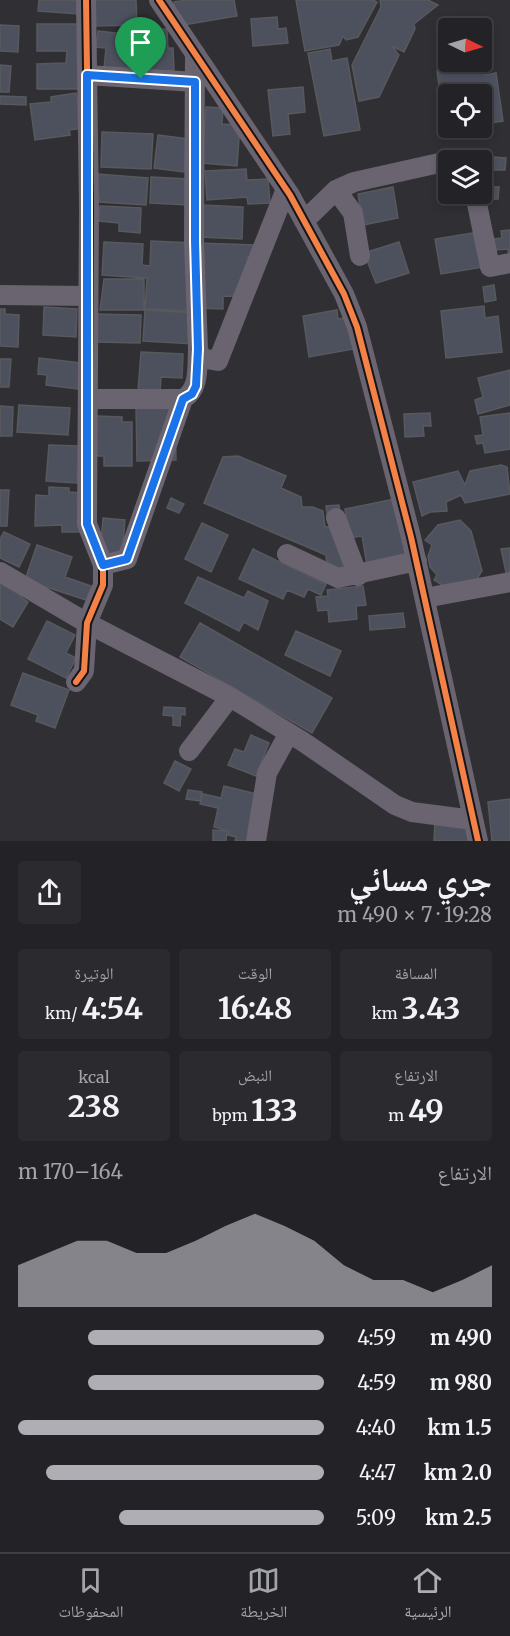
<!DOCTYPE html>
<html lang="ar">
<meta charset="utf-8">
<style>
:root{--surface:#232327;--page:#2b2b2f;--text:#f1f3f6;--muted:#a3a4a7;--line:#404044;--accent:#afaeb5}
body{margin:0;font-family:Merriweather,"Noto Naskh Arabic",serif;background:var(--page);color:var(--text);direction:rtl;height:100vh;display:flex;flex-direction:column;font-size:22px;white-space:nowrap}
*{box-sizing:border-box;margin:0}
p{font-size:20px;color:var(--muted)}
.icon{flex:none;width:33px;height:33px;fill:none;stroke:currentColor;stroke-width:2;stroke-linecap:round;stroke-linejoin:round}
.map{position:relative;height:841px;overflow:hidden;direction:ltr}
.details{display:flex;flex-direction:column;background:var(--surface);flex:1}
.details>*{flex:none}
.needle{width:39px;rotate:95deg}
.controls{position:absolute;left:438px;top:18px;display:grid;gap:12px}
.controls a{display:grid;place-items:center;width:54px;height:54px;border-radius:6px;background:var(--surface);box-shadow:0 3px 9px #0003,0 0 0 2px var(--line);font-size:30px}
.pin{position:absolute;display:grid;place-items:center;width:51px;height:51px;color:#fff;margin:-62px -26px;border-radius:50% 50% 50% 0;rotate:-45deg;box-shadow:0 0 6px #0007}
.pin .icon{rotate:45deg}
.round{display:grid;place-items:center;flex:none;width:63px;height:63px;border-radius:6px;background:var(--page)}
.head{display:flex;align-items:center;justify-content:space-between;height:102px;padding:0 18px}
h1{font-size:33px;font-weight:700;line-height:45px}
.stats{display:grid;grid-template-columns:repeat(3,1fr);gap:9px;height:102px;padding:6px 18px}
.stats div{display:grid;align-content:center;border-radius:6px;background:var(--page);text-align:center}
.stats b{font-size:30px;font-weight:700}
.stats small{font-size:16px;font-weight:400}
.stats p{font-size:16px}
.chart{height:168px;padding:12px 18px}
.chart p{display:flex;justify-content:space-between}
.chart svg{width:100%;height:108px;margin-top:6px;fill:var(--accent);opacity:.7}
ul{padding:0 18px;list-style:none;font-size:20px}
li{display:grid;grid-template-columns:96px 72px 1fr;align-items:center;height:45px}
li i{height:15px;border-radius:8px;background:var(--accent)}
.menu{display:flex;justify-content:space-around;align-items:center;height:84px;border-top:2px solid var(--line);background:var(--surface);font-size:16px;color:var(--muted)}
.menu a{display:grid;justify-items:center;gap:3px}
.menu .current{color:var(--accent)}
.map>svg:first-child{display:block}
.building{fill:#4d515e;stroke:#58595d;stroke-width:1.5}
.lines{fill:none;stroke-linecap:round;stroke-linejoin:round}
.minor{stroke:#6a6370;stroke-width:20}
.cycleway-casing{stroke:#16151a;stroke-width:10}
.cycleway{stroke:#f48246;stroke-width:6}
.route-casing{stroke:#fff;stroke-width:12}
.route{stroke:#1a73e8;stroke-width:8}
</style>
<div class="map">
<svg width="510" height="841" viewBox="0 0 510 841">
<rect width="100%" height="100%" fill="#2f2f34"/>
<path class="building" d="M39 0H81L79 14 38 11Z
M94 0H136L137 25 95 26Z
M187 0H234L237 16 178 26 174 2Z
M296 0H373L377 2 358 37 346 40 343 36 339 45 305 51Z
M380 0H428L438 5 414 24 415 29 404 52 392 46 399 55 379 97 359 101 352 65 381 7Z
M277 17 278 29 286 28 288 43 253 46 251 19Z
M37 24H83L93 89H37V64L66 63 67 51H37Z
M0 25 19 26 18 52 0 51Z
M167 29 168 48H173L174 70 143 72 141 30Z
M98 31 132 35 131 47 137 48 136 62 129 61 128 71 104 69 106 48 96 47Z
M330 49 332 61 347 58 360 130 324 136 308 53Z
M485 64 486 75 496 73 503 121 482 124V94H448V128H458L445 129 437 71Z
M0 65 11 66 9 92H0Z
M303 87 305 112 288 114 290 134 273 136 268 90Z
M76 93 78 102 86 101 89 127 69 130 70 135 35 140 30 104 51 102V97Z
M0 96 26 97V105L0 104Z
M206 107 223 108 222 124 240 125 237 166 202 163Z
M102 132 153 134 151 169 101 167Z
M158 135 188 139 184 172 154 168Z
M494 157 506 158 505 170H493Z
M246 169 247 180 268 179 270 203 248 204 247 197 207 200 205 171Z
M97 174 148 178 146 205 99 202 100 196H95Z
M151 177 190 179 189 205 150 203Z
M393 187 398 218 363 225 358 194Z
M493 187H499L498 199H492Z
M201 205 243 207 242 239 199 237Z
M100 206 141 208 140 233 119 231V223L99 221Z
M510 230V257H509L508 249 495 250 494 239 502 238 501 231Z
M478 232 484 267 441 274 435 239Z
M151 241 195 243 192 311 145 309 147 278 102 275 104 242 143 244 142 265 150 266Z
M399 242 409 273 376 283 364 253Z
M197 243 257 245V258L247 257 246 274 251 297 223 296V309L195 308Z
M104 279H144V310H100Z
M494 285 496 300 485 302 483 287Z
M484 306 485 318 498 316 502 352 446 358 441 311Z
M44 307 77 309 76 337 43 335Z
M0 309H5V314L19 315 18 347 0 346Z
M145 310 197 313 195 344 143 341Z
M337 310 338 319 349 317 354 349 309 357 303 316Z
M96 314 141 315 140 343 96 342Z
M141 352 183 354 182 378 161 377 160 393 138 391Z
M39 358 81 363 78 389 46 385 47 375 38 374Z
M0 359H11L9 387H0Z
M510 370V405L478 414 475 400 483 397 478 378Z
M19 405 70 408 68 435 17 432Z
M0 406 13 407 12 436H0Z
M175 406 176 460 137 461 136 407Z
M430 413 431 426H423L424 436 405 437 404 414Z
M510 413V449L485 453 483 443 477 444 475 436 483 435 480 417Z
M97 416 122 417V422H132V466H104V456H97Z
M49 445 79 446 77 483 46 481Z
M238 456 286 476 281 488 301 497 302 507H313L323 511 325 527 336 526 328 522 326 506 339 505 345 570 327 567 326 555 204 503 223 457Z
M501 465 507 467 510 494 465 503 461 495 446 502 447 511 430 512 422 516 413 482 458 471 465 485 470 471Z
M49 487 69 488V492L84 493 83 532H62V525L35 526 36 495 49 496Z
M0 490H9L7 526H0Z
M171 498 184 504 179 513 167 508Z
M400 498 411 558 368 571 362 536 350 538 345 509Z
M103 518 125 520 122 555 100 553Z
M460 520 471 531 482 571 475 582 450 590 434 580 437 575 430 567 428 556 432 545 425 540 438 525Z
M202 523 228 535 211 572 185 559Z
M4 532 30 544 19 567 0 558V539Z
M37 545 72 557 65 577 91 586 86 600 25 580Z
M510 548V576L507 577 501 549Z
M253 549 326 584 321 595 308 589 304 597 287 590 283 599 239 579Z
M0 575 25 590 21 597 28 602 13 627 0 619Z
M198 577 244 598 248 591 268 601 258 630 244 622 239 631 185 603Z
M363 586 366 605 356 606 357 619 329 622 328 610 318 611 316 597 328 596 327 590Z
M403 613 405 627 370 630 369 616Z
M47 621 75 635 66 653 76 658 66 678 28 659Z
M200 623 332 698 312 733 180 657Z
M296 631 341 651 330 676 285 655Z
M23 673 69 690 55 728 36 721 38 715 11 705Z
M164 707 185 708V715L181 714 180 726 173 725V716L163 715Z
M251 735 269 743 256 776 228 765 235 749 244 752Z
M175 761 191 769 179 791 164 783Z
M224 786 261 795 251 841H235L236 837 228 835 229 831 214 827 218 808 200 804 203 794 221 798Z
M188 790 202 792 200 801 186 799Z
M510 799V841H492L488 802Z
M435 822 476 824 483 841H434Z
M213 830 227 831 226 841H213Z"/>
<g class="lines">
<path class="minor" d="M159 0 290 195 344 294 357 327 411 537 478 841
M195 53 194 241 198 349 201 358 218 361 286 189
M87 75 195 82
M336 190 353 213 360 256
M475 194 490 267 510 263
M304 221 336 190 354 182 448 161
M0 295 88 296
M88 399H183C200 389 197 368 198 349
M336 518 358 576
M287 554 338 578 417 561
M103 565 127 559 183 399
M0 572 87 623 230 697 302 741 395 805 412 812 473 820
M425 598 510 582
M76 682 84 671 87 623 103 585V565L87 524 89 207 86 0
M189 751 230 697
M256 841 267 773 289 733"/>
<g class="cycleway-casing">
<path id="cycleway" d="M159 0 290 195 344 294 357 327 411 537 478 841
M76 682 84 671 87 623 103 585V565L87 524 89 207 86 0"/>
</g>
<use href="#cycleway" class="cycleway"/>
</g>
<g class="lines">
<g class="route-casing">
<path id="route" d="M87 75 195 82V241L198 349 196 386 192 394 183 399 127 559 103 565 87 524Z"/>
</g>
<use href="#route" class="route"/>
</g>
</svg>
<div class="controls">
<a><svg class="needle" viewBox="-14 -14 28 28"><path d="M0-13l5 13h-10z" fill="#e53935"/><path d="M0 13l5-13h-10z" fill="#a3a4a7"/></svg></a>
<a><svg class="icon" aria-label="locate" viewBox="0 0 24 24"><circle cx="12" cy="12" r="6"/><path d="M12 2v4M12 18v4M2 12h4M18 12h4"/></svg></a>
<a><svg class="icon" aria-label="layers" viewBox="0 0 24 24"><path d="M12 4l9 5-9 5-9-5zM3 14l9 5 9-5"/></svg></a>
</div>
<div class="pin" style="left:141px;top:79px;background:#1e9e55"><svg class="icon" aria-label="arrive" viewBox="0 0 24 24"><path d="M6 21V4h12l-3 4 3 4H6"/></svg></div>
</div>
<section class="details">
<div class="head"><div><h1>جري مسائي</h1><p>19:28 · 7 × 490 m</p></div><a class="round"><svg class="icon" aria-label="share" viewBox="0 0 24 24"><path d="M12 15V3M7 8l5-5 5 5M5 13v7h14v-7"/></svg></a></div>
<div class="stats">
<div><p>المسافة</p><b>3.43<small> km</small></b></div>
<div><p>الوقت</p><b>16:48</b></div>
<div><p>الوتيرة</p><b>4:54<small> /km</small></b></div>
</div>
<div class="stats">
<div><p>الارتفاع</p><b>49<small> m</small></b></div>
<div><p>النبض</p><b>133<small> bpm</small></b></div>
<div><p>kcal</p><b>238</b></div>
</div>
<div class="chart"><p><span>الارتفاع</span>164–170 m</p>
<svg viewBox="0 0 160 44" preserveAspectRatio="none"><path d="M0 44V27L10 22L20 17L30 17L40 22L50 22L60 17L70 11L80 6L90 11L100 17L110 27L120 33L130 33L140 38L150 33L160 27V44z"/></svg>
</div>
<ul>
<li><b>490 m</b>4:59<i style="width:77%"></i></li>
<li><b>980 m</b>4:59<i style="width:77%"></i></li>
<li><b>1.5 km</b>4:40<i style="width:100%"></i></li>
<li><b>2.0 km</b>4:47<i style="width:91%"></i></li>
<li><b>2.5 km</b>5:09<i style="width:67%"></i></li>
</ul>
</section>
<nav class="menu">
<a class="current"><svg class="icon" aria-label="home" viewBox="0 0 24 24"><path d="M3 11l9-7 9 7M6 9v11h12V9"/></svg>الرئيسية</a>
<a><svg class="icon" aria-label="map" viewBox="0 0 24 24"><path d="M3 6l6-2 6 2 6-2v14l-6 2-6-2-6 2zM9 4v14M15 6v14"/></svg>الخريطة</a>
<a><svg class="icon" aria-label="saved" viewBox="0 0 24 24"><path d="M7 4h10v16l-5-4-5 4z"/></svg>المحفوظات</a>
</nav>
